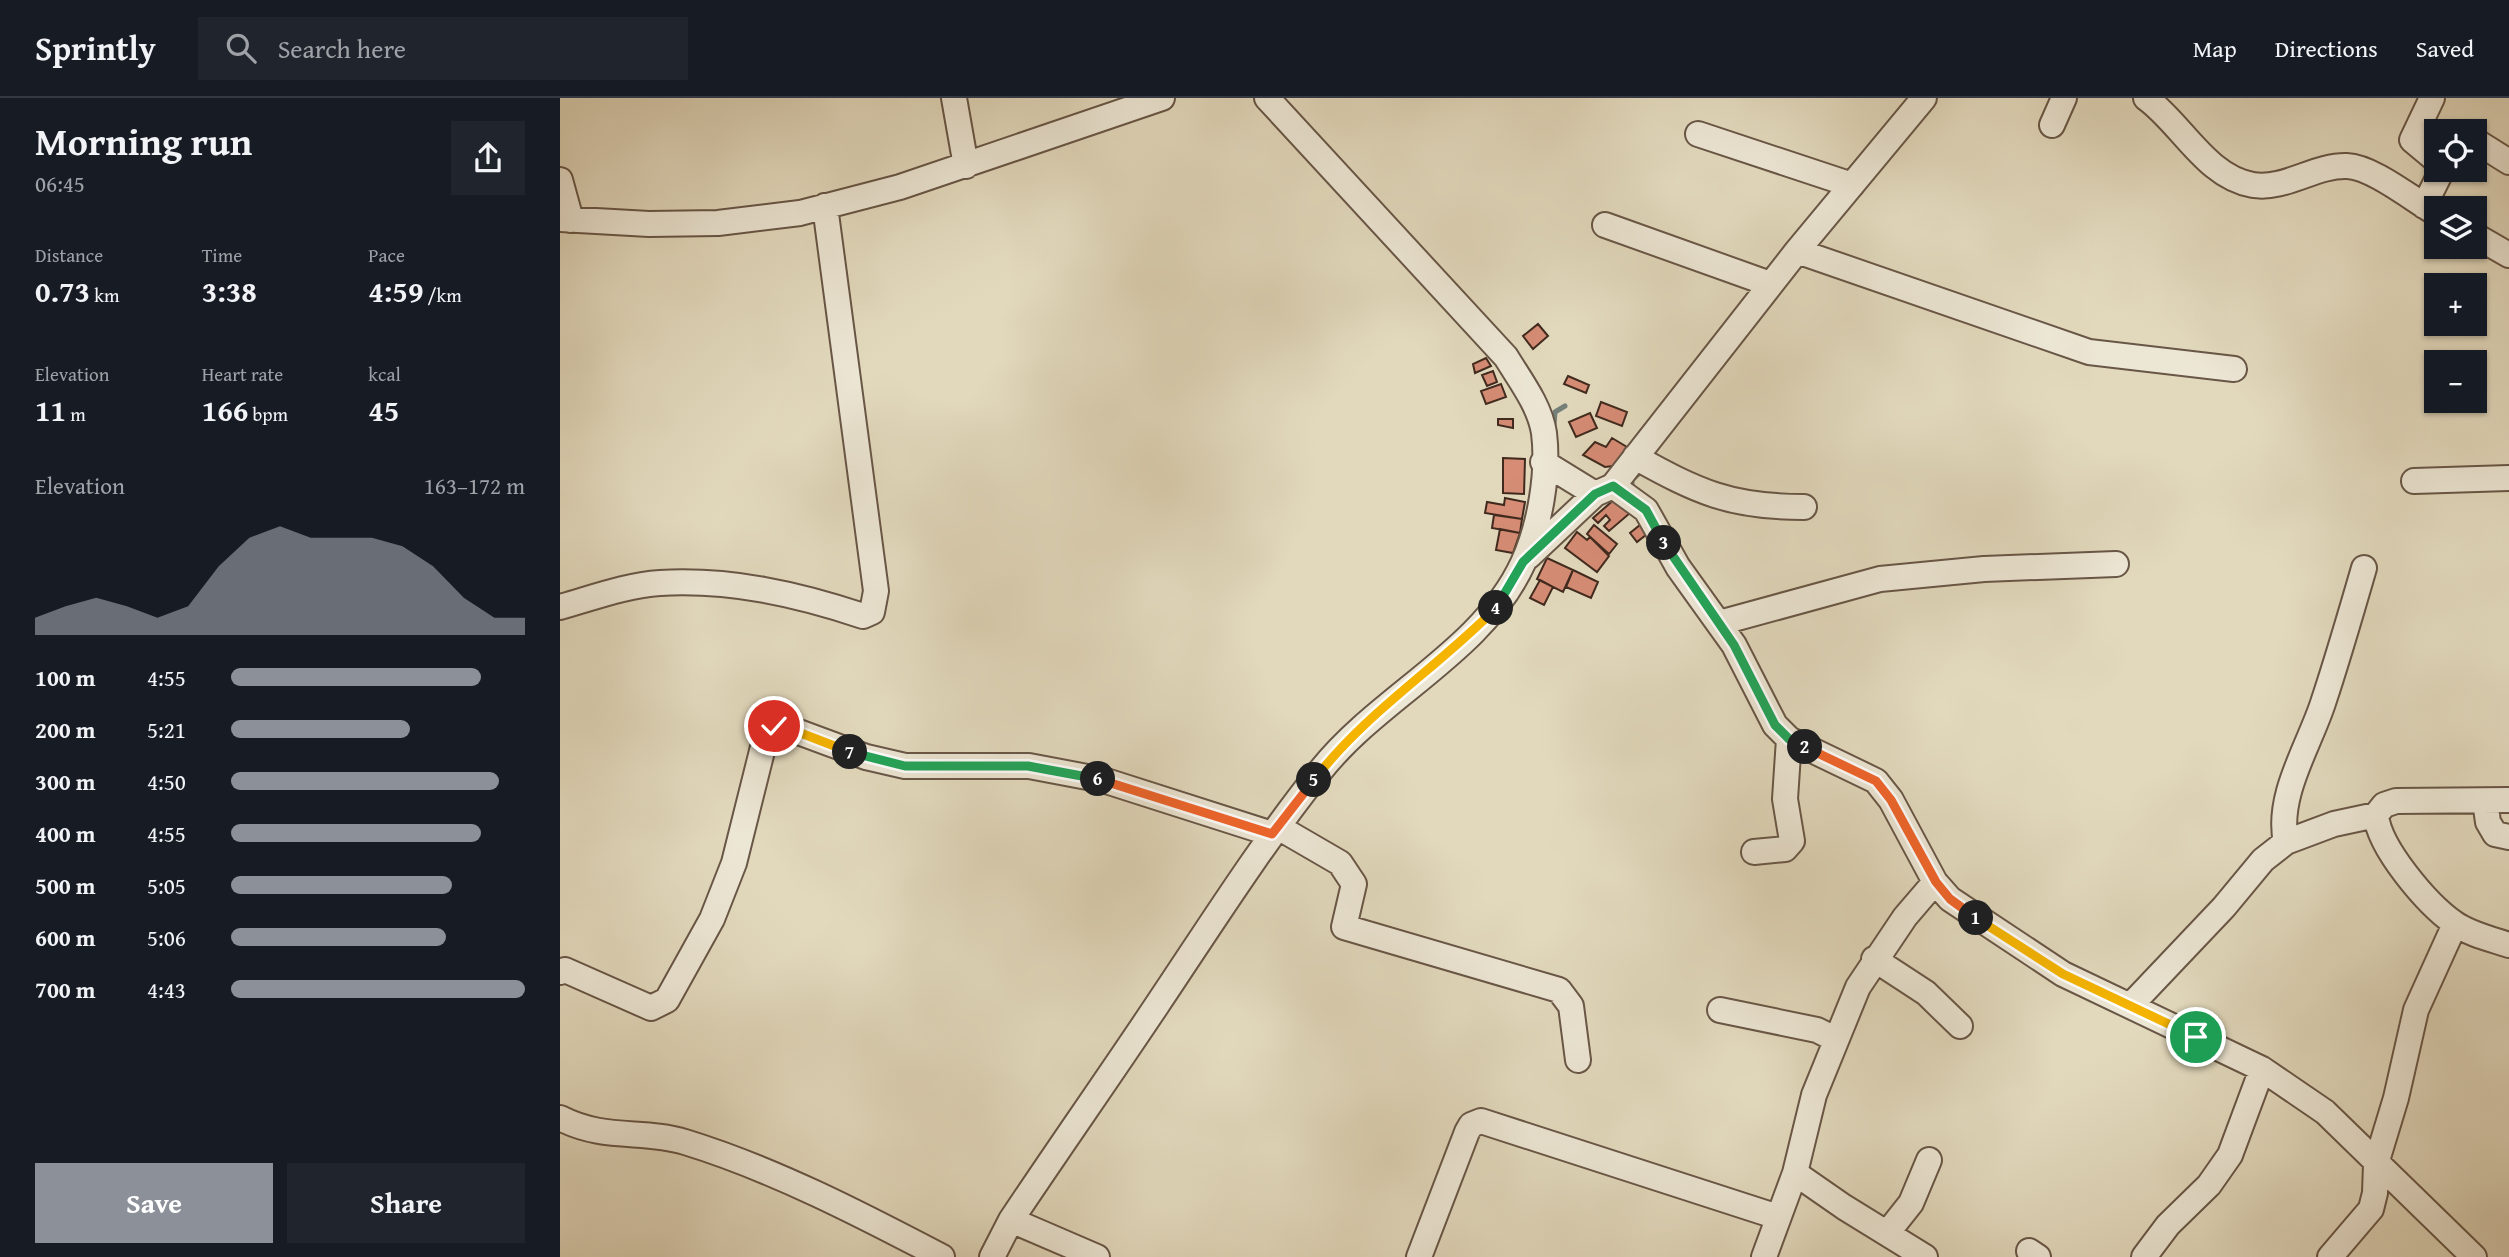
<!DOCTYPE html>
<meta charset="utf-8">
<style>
:root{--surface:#171b24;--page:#20242c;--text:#f1f3f6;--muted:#9ea1a6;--line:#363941;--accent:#8c9099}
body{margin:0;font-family:"Gentium Book Plus",serif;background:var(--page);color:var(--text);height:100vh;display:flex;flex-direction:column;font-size:26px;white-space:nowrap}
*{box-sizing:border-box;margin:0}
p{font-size:23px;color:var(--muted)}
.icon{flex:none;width:38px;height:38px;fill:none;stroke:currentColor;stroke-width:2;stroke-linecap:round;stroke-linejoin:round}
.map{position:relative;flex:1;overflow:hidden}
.panel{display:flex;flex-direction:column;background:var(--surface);width:560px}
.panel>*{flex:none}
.fabs{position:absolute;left:1864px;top:21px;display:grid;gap:14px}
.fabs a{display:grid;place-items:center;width:63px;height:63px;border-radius:0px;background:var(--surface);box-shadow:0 2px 5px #0004;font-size:35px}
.pin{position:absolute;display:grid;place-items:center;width:60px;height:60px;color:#fff;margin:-30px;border:4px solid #fff;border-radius:50%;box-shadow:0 2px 7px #0007}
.km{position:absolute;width:35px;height:35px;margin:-18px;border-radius:50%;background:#222;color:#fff;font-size:19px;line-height:35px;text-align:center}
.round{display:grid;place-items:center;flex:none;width:74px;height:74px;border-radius:0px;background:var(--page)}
.overview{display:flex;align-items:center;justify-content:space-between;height:119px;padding:0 35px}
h1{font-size:38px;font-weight:700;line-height:52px}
.stats{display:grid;grid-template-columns:repeat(3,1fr);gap:10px;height:119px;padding:7px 35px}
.stats div{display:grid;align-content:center}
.stats b{font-size:30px;font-weight:700}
.stats small{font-size:19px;font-weight:400}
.stats p{font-size:19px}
.chart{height:196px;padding:14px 35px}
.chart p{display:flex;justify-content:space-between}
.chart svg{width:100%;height:126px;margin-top:7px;fill:var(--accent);opacity:.7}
.action{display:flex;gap:14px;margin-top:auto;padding:14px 35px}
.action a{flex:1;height:80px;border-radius:0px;background:var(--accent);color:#fff;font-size:28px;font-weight:700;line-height:80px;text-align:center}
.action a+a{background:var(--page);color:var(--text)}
ul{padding:0 35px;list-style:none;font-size:23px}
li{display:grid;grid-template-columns:112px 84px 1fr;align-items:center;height:52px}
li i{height:18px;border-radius:9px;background:var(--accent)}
header{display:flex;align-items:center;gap:42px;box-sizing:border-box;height:98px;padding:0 35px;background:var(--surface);border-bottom:2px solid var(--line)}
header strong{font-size:33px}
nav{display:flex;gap:38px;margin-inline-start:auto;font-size:24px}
.search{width:490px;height:63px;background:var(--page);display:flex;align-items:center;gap:18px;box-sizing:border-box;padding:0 24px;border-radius:0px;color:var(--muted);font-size:26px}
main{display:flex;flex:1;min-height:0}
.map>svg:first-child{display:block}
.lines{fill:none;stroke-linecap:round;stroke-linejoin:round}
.stream{stroke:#74807a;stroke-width:5}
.building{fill:#d68c75;stroke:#402a1e;stroke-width:2}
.minor-casing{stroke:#685646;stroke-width:28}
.minor{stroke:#ece6d4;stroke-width:24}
.split-1-casing{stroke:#fff;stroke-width:14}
.split-2-casing{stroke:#fff;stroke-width:14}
.split-3-casing{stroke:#fff;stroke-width:14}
.split-4-casing{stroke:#fff;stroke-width:14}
.split-5-casing{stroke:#fff;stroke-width:14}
.split-6-casing{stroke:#fff;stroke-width:14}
.split-7-casing{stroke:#fff;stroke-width:14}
.split-8-casing{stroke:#fff;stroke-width:14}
.split-1{stroke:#f5b400;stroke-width:9}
.split-2{stroke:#f0652b;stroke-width:9}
.split-3{stroke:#22a559;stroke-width:9}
.split-4{stroke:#22a559;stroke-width:9}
.split-5{stroke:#f5b400;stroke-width:9}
.split-6{stroke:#f0652b;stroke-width:9}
.split-7{stroke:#22a559;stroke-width:9}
.split-8{stroke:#f5b400;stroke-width:9}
</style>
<header>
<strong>Sprintly</strong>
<div class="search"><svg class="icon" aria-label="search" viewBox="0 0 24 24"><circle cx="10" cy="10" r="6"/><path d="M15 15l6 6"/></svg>Search here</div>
<nav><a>Map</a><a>Directions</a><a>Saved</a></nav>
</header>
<main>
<section class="panel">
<div class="overview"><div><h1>Morning run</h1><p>06:45</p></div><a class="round"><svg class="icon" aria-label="share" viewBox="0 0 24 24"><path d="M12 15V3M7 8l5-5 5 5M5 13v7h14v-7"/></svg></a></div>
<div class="stats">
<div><p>Distance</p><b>0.73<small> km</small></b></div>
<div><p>Time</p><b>3:38</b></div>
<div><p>Pace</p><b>4:59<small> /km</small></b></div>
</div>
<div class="stats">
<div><p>Elevation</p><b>11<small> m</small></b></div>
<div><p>Heart rate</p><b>166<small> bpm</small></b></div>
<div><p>kcal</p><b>45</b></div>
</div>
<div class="chart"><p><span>Elevation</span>163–172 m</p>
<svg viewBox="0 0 160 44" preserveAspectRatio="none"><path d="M0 44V38L10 34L20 31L30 34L40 38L50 34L60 20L70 10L80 6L90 10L100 10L110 10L120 13L130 20L140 31L150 38L160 38V44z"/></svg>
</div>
<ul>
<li><b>100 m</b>4:55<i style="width:85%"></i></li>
<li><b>200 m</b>5:21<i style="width:61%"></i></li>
<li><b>300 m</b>4:50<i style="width:91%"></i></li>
<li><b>400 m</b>4:55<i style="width:85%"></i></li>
<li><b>500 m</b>5:05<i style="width:75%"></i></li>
<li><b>600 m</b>5:06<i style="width:73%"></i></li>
<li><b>700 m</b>4:43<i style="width:100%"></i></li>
</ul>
<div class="action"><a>Save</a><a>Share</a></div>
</section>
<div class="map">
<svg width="1949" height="1159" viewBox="0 0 1949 1159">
<rect width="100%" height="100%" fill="#e2d9bd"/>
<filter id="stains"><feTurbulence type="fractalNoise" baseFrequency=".00286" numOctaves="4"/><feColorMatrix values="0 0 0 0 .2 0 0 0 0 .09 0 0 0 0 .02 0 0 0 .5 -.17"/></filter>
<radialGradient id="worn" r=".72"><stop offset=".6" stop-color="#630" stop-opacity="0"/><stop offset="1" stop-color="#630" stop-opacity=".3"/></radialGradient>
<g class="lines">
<path class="stream" d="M994 327 995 314 1005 308
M1072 392V382L1083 372"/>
</g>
<path class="building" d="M978 226 988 238 973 251 963 238Z
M926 260 931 268 915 275 913 266Z
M933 273 937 284 927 288 922 277Z
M1008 278 1029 287 1026 295 1004 286Z
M941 286 946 299 926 306 921 293Z
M1041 304 1067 314 1062 328 1036 318Z
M1030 315 1037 330 1016 339 1009 324Z
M938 321H953V330L938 327Z
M1052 340 1067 349 1053 368 1045 369 1023 357 1035 344 1046 349Z
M943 360 965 361 964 396 943 395Z
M945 400 965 404 962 421 925 415 927 404 944 407Z
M1056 400 1070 415 1049 433 1044 428 1050 422 1046 417 1038 425 1033 420Z
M934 417 962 421 960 435 932 430Z
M1034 427 1057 446 1049 456 1027 436Z
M1080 427 1087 436 1077 444 1070 435Z
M940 431 960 435 953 455 936 452Z
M1017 434 1027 442 1030 439 1049 458 1037 474 1005 450Z
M987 460 1013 472 1003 494 977 481Z
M1013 472 1038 484 1031 500 1006 489Z
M980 482 993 489 984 507 970 500Z"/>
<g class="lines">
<g class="minor-casing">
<path id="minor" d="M394 0 406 68
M1586 0C1621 25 1646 79 1693 87 1725 92 1755 67 1787 68 1813 69 1853 102 1876 115
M1872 0 1852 42 1876 62
M1492 27 1504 0
M1138 36 1292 87
M1914 42 1949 64
M0 82 11 122
M1864 108 1882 72
M0 121 89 126 158 125 240 115 340 89 602 0
M1045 127 1210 186
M1914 137 1949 157
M1237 153 1529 254 1674 271
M1075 359C1138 394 1170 409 1244 409
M983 364 1035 396
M1854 383 1949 380
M1053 388 1086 412 1118 469 1174 547 1215 627 1229 641 1316 683 1331 702 1375 784 1390 801 1503 876 1702 971 1765 1014 1914 1159
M969 458 1035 396 1053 388 1237 153 1364 0
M0 509C32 500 67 487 100 485 170 481 237 496 303 518L312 514 316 493 265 108
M1159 525 1320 481 1424 471 1556 466
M1949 702 1836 703 1824 707 1816 717C1819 750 1867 806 1894 825 1909 836 1931 841 1949 847
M1925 703 1928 724 1935 736 1949 739
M718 729 780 765 794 786 784 829 999 892 1011 908 1018 962
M1726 744C1716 698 1749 648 1763 605 1778 560 1791 515 1804 470
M1194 754 1225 751 1232 743 1225 701 1229 641
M1314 861 1366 895 1400 928
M0 874 5 872 91 910 107 902 152 821 174 765 207 633 214 628 225 629 306 659 345 668H469L543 682 712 736
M1571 907 1664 809 1703 762 1726 744 1774 726 1816 717
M1160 912 1257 932 1275 941
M0 1020C44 1043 84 1031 125 1044 213 1071 300 1116 382 1159
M1235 1075 1284 1109 1365 1159
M451 1122 537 1159
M1328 1134 1351 1105 1369 1062
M1469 1153 1478 1159
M432 1159 451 1122C499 1050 549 979 597 907 650 828 701 747 761 672 821 597 922 554 963 465 980 428 989 375 984 335 980 308 960 282 946 259L707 0
M859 1159 907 1034 911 1027 921 1023 1218 1119
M1204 1159 1235 1075 1254 997 1298 889 1345 819 1375 784
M1584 1159 1608 1127 1649 1087 1670 1057 1702 971
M1770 1159 1811 1111 1815 1095 1816 1066 1836 1000 1856 912 1895 826"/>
</g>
<use href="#minor" class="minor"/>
</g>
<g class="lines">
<g class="split-1-casing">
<path id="split-1" d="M1416 820 1503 876 1636 939"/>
</g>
<g class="split-2-casing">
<path id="split-2" d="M1245 649 1316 683 1331 702 1376 784 1390 801 1416 820"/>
</g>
<g class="split-3-casing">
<path id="split-3" d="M1104 445 1174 547 1215 627 1229 641 1245 649"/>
</g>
<g class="split-4-casing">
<path id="split-4" d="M936 510 963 464 1035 396 1053 388 1086 412 1104 445"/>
</g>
<g class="split-5-casing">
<path id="split-5" d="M754 682C805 615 877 570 936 510"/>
</g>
<g class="split-6-casing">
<path id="split-6" d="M538 681 712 736 754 682"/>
</g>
<g class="split-7-casing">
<path id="split-7" d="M290 654 345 668H468L538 681"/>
</g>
<g class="split-8-casing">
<path id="split-8" d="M214 628 225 629 290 654"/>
</g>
<use href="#split-1" class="split-1"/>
<use href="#split-2" class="split-2"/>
<use href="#split-3" class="split-3"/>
<use href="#split-4" class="split-4"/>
<use href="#split-5" class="split-5"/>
<use href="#split-6" class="split-6"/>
<use href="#split-7" class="split-7"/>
<use href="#split-8" class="split-8"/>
</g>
<rect width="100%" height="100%" filter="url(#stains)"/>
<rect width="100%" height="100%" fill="url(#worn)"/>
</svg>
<div class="fabs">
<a><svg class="icon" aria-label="locate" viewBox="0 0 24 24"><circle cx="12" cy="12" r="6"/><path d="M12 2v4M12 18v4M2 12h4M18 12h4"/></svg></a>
<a><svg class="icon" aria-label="layers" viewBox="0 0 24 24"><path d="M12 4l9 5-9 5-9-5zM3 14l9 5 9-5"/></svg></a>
<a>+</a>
<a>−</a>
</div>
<div class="pin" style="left:1636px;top:939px;background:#1e9e55"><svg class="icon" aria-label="arrive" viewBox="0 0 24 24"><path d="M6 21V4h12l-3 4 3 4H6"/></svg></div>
<div class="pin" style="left:214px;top:628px;background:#d93025"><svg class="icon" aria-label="check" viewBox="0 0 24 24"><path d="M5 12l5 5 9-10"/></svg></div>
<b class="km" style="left:1416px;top:820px">1</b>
<b class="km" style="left:1245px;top:649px">2</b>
<b class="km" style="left:1104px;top:445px">3</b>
<b class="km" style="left:936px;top:510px">4</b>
<b class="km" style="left:754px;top:682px">5</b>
<b class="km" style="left:538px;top:681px">6</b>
<b class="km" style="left:290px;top:654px">7</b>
</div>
</main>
